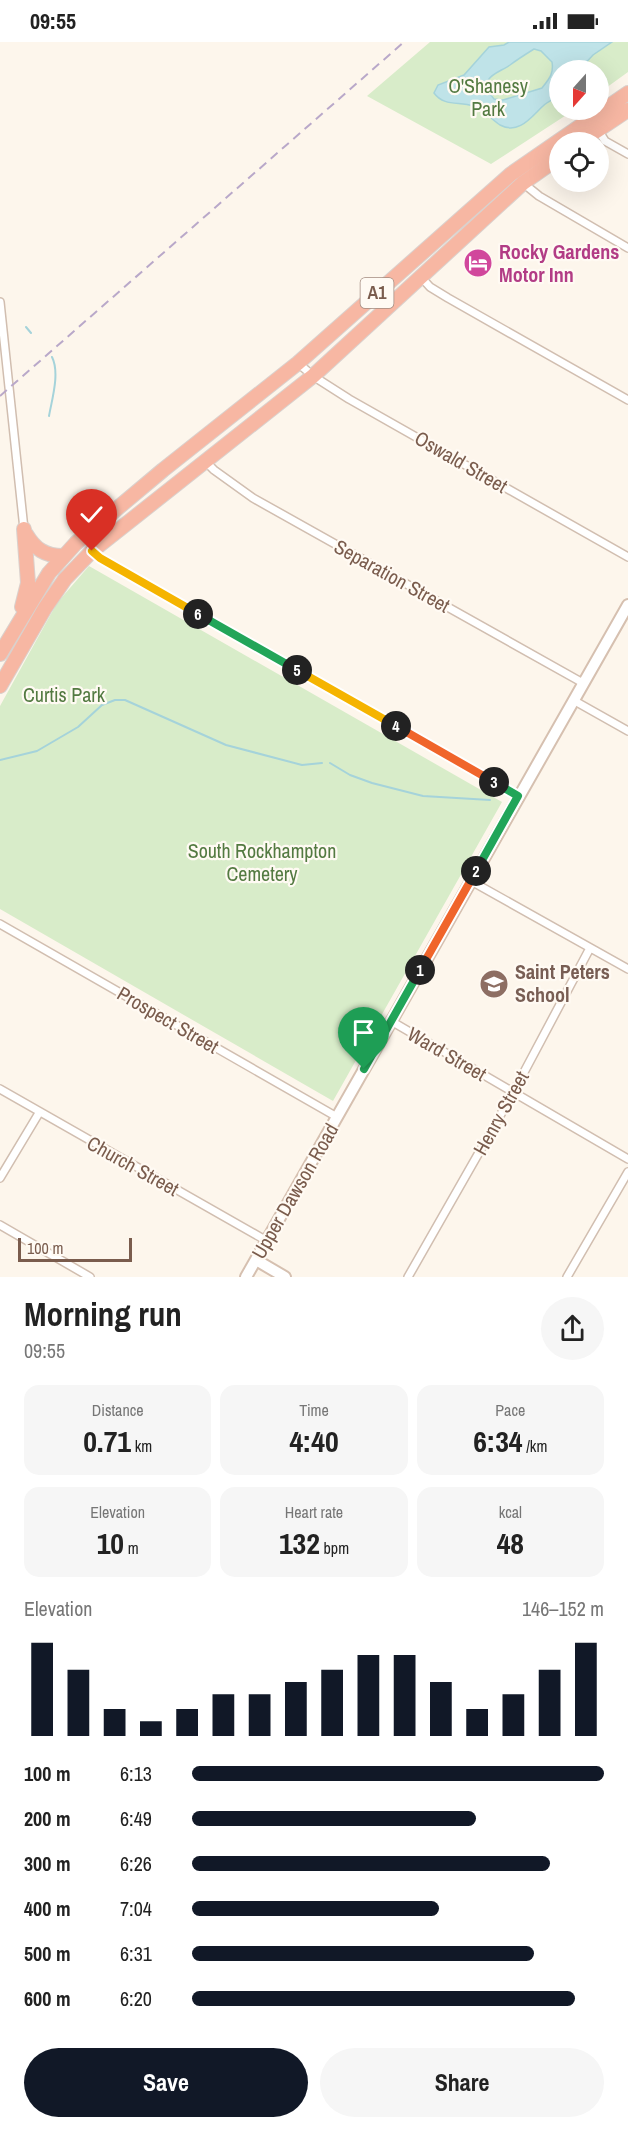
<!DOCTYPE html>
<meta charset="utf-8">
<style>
:root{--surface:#fff;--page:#f6f6f6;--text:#222;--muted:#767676;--accent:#111827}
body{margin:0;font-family:"Archivo Narrow",sans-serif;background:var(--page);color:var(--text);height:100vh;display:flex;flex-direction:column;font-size:22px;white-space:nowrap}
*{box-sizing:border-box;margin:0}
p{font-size:20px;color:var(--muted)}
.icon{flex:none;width:33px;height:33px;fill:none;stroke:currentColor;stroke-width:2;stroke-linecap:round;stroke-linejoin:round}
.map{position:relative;height:1235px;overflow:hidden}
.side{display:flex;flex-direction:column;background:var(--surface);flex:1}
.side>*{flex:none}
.needle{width:39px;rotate:201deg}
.fabs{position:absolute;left:549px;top:18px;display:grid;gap:12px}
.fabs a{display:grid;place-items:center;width:60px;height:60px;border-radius:50%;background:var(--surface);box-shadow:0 6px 24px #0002;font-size:30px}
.scale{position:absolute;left:18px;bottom:15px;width:114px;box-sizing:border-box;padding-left:6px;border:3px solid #7a5c4d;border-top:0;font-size:16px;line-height:21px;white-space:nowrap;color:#7a5c4d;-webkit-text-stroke:4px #fffaf3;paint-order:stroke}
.pin{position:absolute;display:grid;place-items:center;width:51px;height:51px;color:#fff;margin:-62px -26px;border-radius:50% 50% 50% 0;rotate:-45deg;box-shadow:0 0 6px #0007}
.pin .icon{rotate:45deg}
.km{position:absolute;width:30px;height:30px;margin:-15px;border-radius:50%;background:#222;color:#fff;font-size:16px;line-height:30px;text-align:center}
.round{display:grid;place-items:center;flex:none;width:63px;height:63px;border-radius:32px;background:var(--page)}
.summary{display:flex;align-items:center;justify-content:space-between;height:102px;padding:0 24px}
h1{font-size:33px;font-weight:800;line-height:45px}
.figures{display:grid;grid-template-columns:repeat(3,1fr);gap:9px;height:102px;padding:6px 24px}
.figures div{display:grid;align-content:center;border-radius:15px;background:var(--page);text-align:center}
.figures b{font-size:30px;font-weight:800}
.figures small{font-size:16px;font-weight:400}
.figures p{font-size:16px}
.chart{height:168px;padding:12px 24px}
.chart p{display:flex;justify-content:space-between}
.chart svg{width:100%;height:108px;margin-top:6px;stroke:var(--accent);stroke-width:6}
.button{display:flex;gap:12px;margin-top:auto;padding:12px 24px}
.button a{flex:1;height:69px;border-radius:36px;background:var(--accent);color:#fff;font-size:24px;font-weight:800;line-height:69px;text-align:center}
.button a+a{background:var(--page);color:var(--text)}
ul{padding:0 24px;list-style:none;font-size:20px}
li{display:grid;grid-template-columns:96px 72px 1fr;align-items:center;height:45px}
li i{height:15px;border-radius:8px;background:var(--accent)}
.status{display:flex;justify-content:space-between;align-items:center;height:42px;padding:0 30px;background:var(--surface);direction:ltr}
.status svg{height:16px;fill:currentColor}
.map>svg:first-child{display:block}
.green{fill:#d8ecc9}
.water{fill:#bfe3e8;stroke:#a5d3da;stroke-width:1.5;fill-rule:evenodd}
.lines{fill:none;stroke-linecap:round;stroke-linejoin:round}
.stream{stroke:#a5d3da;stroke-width:2}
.street-casing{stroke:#d1beb0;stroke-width:10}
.secondary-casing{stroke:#d6c0b0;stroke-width:14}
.highway-casing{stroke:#dad1cd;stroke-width:16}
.street{stroke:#fff;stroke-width:7}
.secondary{stroke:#fff;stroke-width:10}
.highway{stroke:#f7b7a3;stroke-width:14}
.rail{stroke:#b9a8c9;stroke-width:2;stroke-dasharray:9 6;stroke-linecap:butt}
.split-1-casing{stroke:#fff;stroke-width:12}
.split-2-casing{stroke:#fff;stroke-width:12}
.split-3-casing{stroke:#fff;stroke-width:12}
.split-4-casing{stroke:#fff;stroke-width:12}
.split-5-casing{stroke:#fff;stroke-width:12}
.split-6-casing{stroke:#fff;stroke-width:12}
.split-7-casing{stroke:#fff;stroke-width:12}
.split-1{stroke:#22a559;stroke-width:8}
.split-2{stroke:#f0652b;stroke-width:8}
.split-3{stroke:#22a559;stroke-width:8}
.split-4{stroke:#f0652b;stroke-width:8}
.split-5{stroke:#f5b400;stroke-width:8}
.split-6{stroke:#22a559;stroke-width:8}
.split-7{stroke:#f5b400;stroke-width:8}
.labels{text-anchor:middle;stroke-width:4.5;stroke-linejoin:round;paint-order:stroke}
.shield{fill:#fffaf3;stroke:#a28b7f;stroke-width:1.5}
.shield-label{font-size:18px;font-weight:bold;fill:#7a5c4d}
.park-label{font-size:20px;fill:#537a41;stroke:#fffaf3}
.hotel-label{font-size:20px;font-weight:bold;fill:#b23c85;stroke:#fffaf3;text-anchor:start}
.street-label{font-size:20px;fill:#7a5c4d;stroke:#fffaf3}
.education-label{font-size:20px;font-weight:bold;fill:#785e54;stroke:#fffaf3;text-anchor:start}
</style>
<div class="status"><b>09:55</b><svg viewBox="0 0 49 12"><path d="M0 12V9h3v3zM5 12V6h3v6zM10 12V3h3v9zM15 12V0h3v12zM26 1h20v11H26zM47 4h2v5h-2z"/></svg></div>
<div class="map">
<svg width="628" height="1235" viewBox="0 0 628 1235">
<rect width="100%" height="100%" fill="#fdf6ec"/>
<path class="green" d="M430 0H628V30L599 51 598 28H560V68H574L491 122 367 54Z
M89 524 502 760 333 1059 0 867V664L57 561Z"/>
<path class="water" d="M509 0H612L593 13 579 28H560L559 54C554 57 548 59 543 64 531 75 519 93 500 83 491 77 484 68 473 64 460 59 444 65 434 51L438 43 464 33 489 5 504 3ZM534 7 541 9 552 20C554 32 549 37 542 46L503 58 494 57C476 35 497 32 510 23 518 17 526 12 534 7Z"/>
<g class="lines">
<path class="stream" d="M26 285 31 291
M49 374C52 357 60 331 52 315
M0 718 37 709 78 685 102 663 115 658H125L226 703 302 723 322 721
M330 721 350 733 372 741 423 754 490 758"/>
<g class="street-casing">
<path id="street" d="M598 88 605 99 628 112
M523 141 539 154 628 206
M421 235 430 245 448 256 628 358
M0 260 24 487
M298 321 313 334 349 357 628 515
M206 420 214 428 253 456 583 641
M92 509 100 516 518 754
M573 658 628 689
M471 839 628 927
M0 882 337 1075
M391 979 628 1117
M0 1047 267 1199
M0 1136 39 1071
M0 1183 90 1235
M408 1235 513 1051 590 906
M567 1235 628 1130"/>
</g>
<g class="secondary-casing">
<path id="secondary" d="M256 1218 285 1235
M246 1235 628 563"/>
</g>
<g class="highway-casing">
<path id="highway" d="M580 100 628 68
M26 492C35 507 45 514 63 514
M22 565 28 541 24 487
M0 612 49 531 76 501 163 428 298 321 511 132 628 51
M0 644 45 566 65 537 92 509 313 334 523 141 560 115"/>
</g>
<use href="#street" class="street"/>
<use href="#secondary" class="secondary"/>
<use href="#highway" class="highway"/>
<path class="rail" d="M0 354 404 0"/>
</g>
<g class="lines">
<g class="split-1-casing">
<path id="split-1" d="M364 1027 420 928"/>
</g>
<g class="split-2-casing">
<path id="split-2" d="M420 928 476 829"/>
</g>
<g class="split-3-casing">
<path id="split-3" d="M476 829 518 754 494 740"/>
</g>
<g class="split-4-casing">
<path id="split-4" d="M396 684 494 740"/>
</g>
<g class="split-5-casing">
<path id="split-5" d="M297 628 396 684"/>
</g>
<g class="split-6-casing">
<path id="split-6" d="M198 572 297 628"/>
</g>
<g class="split-7-casing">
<path id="split-7" d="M92 509 100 516 198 572"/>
</g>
<use href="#split-1" class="split-1"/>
<use href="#split-2" class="split-2"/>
<use href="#split-3" class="split-3"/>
<use href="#split-4" class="split-4"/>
<use href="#split-5" class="split-5"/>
<use href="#split-6" class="split-6"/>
<use href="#split-7" class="split-7"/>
</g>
<defs>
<g id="hotel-disc" transform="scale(1.5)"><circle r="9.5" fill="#d1479c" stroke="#fffaf3"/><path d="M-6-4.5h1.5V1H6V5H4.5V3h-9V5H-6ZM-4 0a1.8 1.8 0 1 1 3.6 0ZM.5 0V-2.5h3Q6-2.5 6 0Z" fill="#fff"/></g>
<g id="school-disc" transform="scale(1.5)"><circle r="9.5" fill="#8d6e63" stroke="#fffaf3"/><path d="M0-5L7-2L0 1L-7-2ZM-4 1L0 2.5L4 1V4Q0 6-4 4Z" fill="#fff"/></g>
</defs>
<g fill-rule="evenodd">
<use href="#hotel-disc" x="478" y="221"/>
<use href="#school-disc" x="494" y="942"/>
</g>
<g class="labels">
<rect class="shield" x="360.5" y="236" width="33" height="30" rx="4.5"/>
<g class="shield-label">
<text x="377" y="257">A1</text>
</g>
<g class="park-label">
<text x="488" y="51">O'Shanesy<tspan x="488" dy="23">Park</tspan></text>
<text x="64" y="660">Curtis Park</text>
<text x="262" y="816">South Rockhampton<tspan x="262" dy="23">Cemetery</tspan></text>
</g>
<g class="hotel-label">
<text x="499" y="217">Rocky Gardens<tspan x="499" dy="23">Motor Inn</tspan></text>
</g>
<g class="street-label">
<text transform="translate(461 420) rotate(30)" y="7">Oswald Street</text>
<text transform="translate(392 534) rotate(29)" y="7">Separation Street</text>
<text transform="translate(168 978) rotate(30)" y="7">Prospect Street</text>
<text transform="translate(447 1012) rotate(30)" y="7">Ward Street</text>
<text transform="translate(501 1071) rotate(-61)" y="7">Henry Street</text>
<text transform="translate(133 1124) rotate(29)" y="7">Church Street</text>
<text transform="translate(295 1149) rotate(-60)" y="7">Upper Dawson Road</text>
</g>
<g class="education-label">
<text x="515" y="937">Saint Peters<tspan x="515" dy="23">School</tspan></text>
</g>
</g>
</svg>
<div class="fabs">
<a><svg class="needle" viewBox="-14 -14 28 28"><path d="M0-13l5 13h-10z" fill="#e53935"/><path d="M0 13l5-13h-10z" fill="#767676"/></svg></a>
<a><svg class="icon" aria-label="locate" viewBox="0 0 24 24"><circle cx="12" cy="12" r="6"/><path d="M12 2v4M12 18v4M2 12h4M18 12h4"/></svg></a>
</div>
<div class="scale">100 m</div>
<div class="pin" style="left:364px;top:1027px;background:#1e9e55"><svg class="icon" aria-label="arrive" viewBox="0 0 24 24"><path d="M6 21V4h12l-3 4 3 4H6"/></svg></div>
<div class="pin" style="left:92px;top:509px;background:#d93025"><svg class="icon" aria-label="check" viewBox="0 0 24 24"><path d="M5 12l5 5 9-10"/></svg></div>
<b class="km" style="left:420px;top:928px">1</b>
<b class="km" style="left:476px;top:829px">2</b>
<b class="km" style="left:494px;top:740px">3</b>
<b class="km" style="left:396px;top:684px">4</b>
<b class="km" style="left:297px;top:628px">5</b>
<b class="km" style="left:198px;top:572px">6</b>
</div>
<section class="side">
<div class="summary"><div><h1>Morning run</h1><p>09:55</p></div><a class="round"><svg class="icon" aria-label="share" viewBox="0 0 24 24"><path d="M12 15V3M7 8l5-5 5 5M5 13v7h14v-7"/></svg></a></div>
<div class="figures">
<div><p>Distance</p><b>0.71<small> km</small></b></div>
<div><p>Time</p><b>4:40</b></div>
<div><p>Pace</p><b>6:34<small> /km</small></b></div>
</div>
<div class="figures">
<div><p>Elevation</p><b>10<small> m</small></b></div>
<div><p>Heart rate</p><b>132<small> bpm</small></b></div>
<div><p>kcal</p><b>48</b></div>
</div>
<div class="chart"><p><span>Elevation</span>146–152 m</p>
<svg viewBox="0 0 160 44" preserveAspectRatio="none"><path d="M5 44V6M15 44V17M25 44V33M35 44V38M45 44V33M55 44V27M65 44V27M75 44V22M85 44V17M95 44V11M105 44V11M115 44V22M125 44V33M135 44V27M145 44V17M155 44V6"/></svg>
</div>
<ul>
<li><b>100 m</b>6:13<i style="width:100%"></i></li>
<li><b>200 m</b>6:49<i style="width:69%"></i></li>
<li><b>300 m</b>6:26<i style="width:87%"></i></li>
<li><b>400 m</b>7:04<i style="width:60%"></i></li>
<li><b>500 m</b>6:31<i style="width:83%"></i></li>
<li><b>600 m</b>6:20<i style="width:93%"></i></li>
</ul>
<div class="button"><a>Save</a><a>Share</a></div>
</section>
